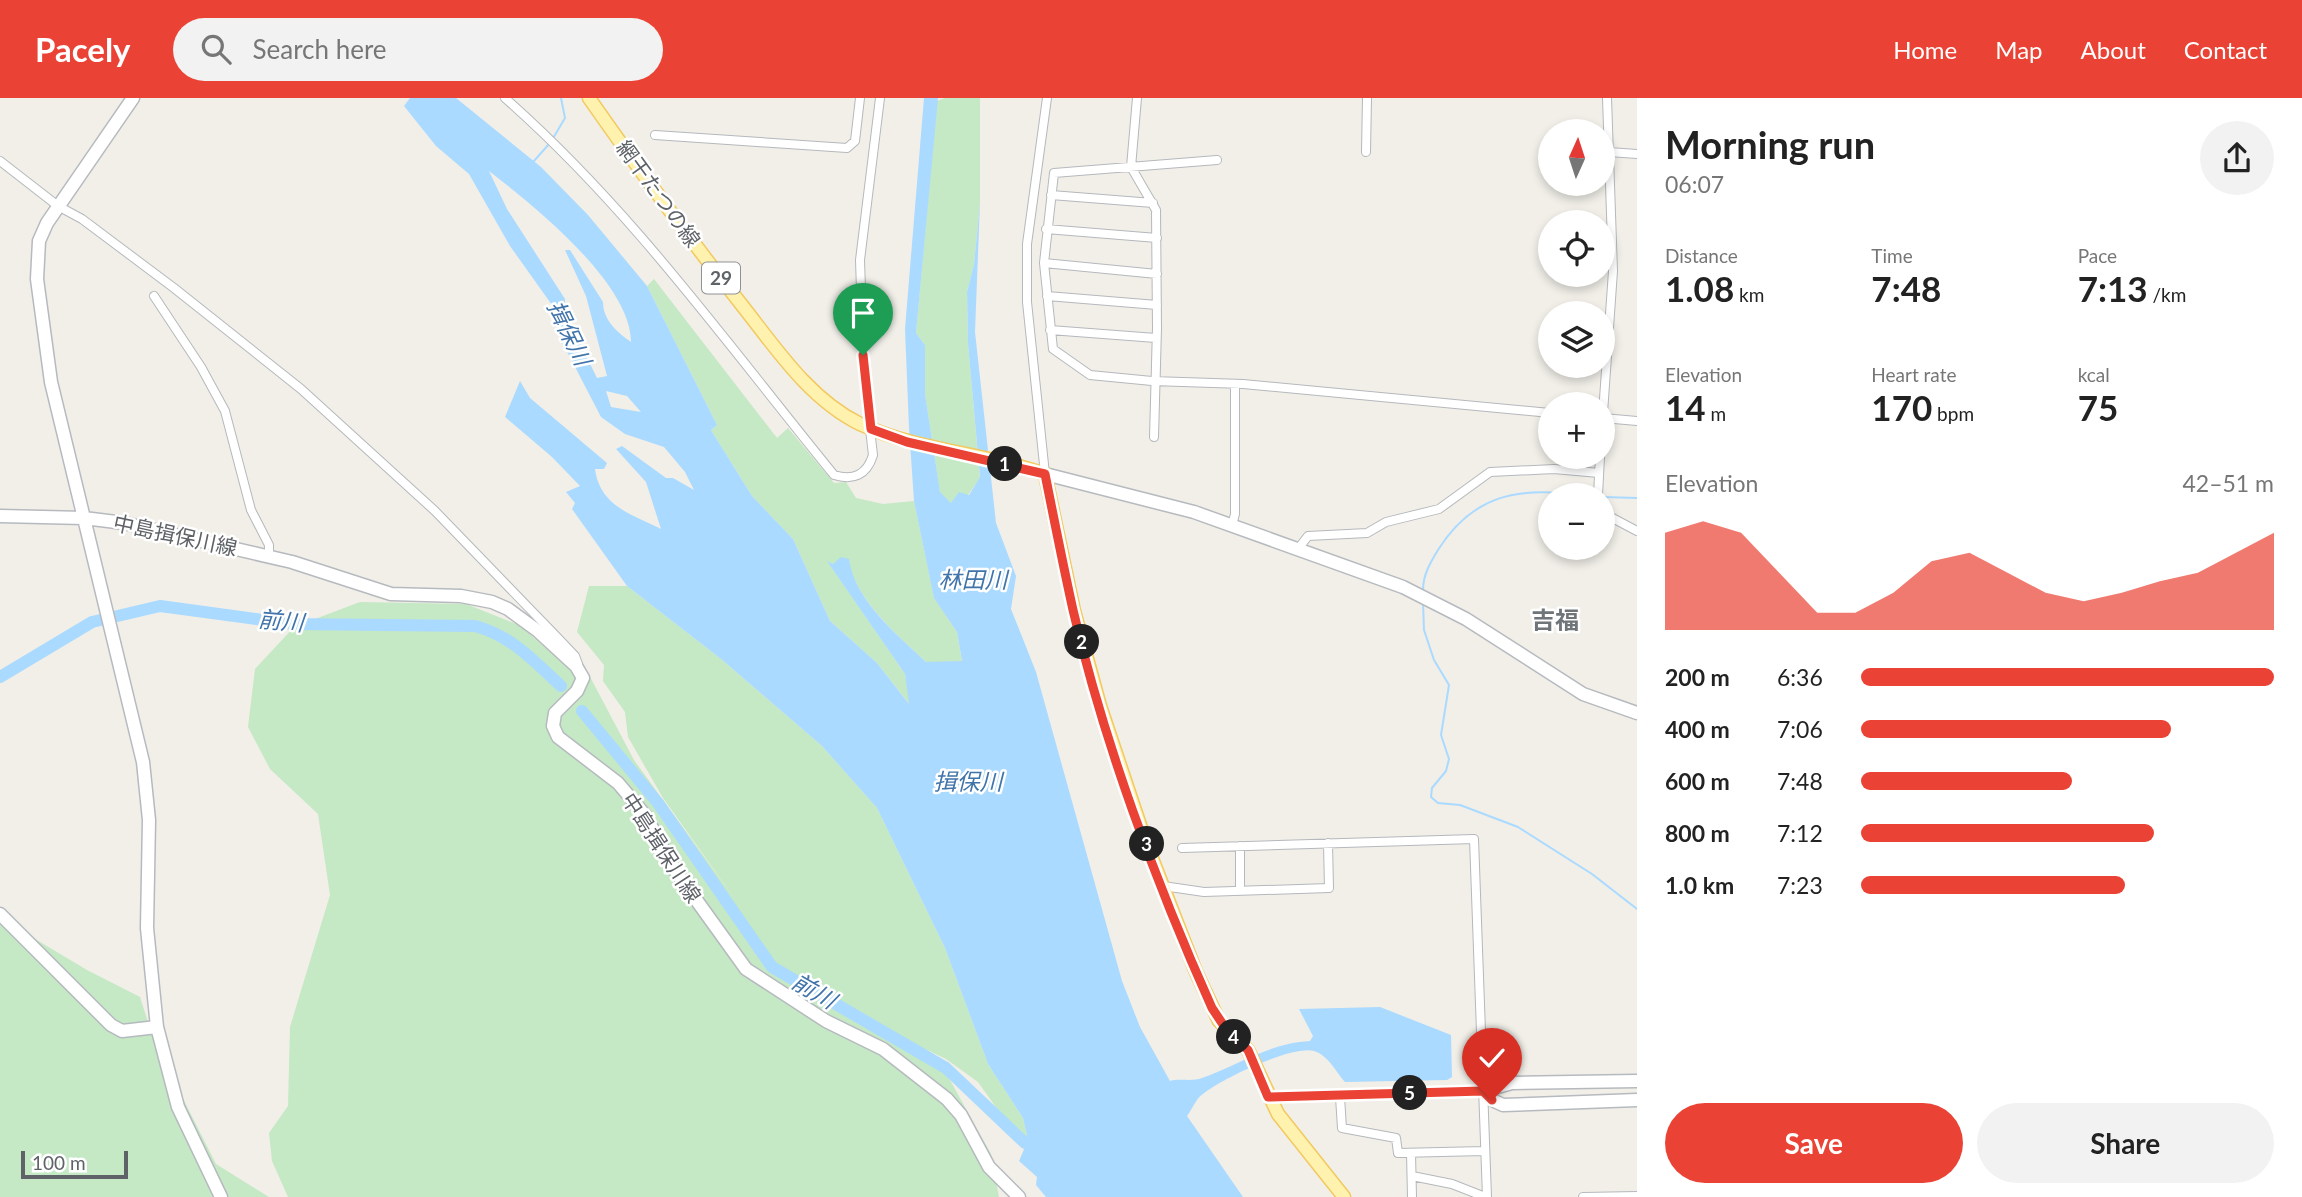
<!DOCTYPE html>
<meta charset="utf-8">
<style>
:root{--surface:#fff;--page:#f2f2f2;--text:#222;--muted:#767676;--accent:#ea4335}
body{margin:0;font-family:Lato,"Noto Sans JP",sans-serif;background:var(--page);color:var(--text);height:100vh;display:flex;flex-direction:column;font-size:26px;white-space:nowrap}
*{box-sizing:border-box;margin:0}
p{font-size:23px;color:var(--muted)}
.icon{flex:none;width:38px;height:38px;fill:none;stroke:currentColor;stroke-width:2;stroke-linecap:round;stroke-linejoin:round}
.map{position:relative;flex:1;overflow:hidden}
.details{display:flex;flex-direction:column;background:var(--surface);width:665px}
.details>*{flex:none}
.needle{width:46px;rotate:3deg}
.tools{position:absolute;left:1538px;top:21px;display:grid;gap:14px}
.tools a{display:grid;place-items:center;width:77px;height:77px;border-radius:50%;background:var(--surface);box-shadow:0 4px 10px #0003;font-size:35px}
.scale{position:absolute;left:21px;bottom:18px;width:107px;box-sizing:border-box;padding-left:7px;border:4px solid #5f6368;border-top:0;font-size:19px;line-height:24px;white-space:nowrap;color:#5f6368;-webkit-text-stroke:5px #fff;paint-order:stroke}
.pin{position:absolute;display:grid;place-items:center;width:60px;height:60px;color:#fff;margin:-72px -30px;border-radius:50% 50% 50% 0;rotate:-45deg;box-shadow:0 0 7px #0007}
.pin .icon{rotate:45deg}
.km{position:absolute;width:35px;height:35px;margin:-18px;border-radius:50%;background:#222;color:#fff;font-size:19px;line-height:35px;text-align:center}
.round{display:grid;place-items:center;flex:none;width:74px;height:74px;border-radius:37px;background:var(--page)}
.overview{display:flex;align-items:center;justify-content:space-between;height:119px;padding:0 28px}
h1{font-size:38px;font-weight:700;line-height:52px}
.metrics{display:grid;grid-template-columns:repeat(3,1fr);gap:10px;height:119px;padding:7px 28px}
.metrics div{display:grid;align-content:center}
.metrics b{font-size:35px;font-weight:700}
.metrics small{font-size:19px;font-weight:400}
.metrics p{font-size:19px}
.chart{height:196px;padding:14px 28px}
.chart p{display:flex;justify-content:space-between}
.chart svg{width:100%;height:126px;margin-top:7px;fill:var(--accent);opacity:.7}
.primary-button{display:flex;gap:14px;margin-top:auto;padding:14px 28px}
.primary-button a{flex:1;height:80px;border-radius:42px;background:var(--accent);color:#fff;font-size:28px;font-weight:700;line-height:80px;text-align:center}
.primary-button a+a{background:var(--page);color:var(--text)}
ul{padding:0 28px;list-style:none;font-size:23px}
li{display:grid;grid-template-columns:112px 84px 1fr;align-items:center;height:52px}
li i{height:18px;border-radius:9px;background:var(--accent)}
header{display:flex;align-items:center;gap:42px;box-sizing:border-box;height:98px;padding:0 35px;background:var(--accent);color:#fff}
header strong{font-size:33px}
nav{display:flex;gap:38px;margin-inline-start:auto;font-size:24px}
.search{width:490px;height:63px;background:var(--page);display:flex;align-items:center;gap:18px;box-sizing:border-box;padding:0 24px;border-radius:38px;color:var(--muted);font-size:26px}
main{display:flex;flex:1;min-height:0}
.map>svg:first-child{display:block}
.green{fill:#c5e8c5}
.water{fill:#aadaff;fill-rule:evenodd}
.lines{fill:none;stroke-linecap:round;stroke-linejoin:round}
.stream{stroke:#aadaff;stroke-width:2}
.river{stroke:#aadaff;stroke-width:12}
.street-casing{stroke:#b5b8bc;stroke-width:10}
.secondary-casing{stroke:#b6babf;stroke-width:15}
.primary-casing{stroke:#f2c960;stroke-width:15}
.street{stroke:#fff;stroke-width:8}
.secondary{stroke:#fff;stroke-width:12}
.primary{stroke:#fff2af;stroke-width:12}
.route-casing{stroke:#fff;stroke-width:14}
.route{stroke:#ea4335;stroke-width:9}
.labels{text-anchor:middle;stroke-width:5;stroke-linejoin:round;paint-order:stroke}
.shield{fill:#fff;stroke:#8f9295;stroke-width:2}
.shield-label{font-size:19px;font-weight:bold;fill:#5f6368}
.street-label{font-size:21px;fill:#5f6368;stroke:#fff}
.water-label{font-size:23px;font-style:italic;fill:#4174aa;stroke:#fff}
.quarter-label{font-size:24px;font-weight:bold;fill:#70757a;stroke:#fff}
</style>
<header>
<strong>Pacely</strong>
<div class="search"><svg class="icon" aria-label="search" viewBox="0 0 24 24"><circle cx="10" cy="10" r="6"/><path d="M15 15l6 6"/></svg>Search here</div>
<nav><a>Home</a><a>Map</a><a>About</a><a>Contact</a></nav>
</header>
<main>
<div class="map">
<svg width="1637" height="1099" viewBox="0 0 1637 1099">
<rect width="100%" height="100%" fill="#f1efe8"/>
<path class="green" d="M945 0H980V105L974 166 967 194 968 246 980 380 968 397 951 405 940 395 925 296V247L916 235 937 3Z
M654 181 777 340 788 330 834 385 846 384 856 400 883 406 914 403 934 499 957 534 962 564H926C897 536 856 503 848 461L833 466 828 464 905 576 910 607 877 565 830 523 793 441 752 398 711 332 717 327 647 188Z
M589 488H627L721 561 822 648 877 710 945 850 988 966 1023 1020 1028 1042 1022 1046 978 984 946 961 925 951 945 973 991 1056 999 1099H288L272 1063 269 1035 288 1008 290 929 330 797 318 716 270 671 248 629 255 571 294 529 360 504 466 506 519 527 548 552 589 577 634 662 740 808 663 700 628 639 625 614 603 583 604 567 577 534Z
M0 820 87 872 140 899 154 943 216 1066 269 1099H0Z"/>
<path class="water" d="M410 0H456L541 69 588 117 647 188 717 327 711 332 752 398 793 441 830 523 877 565 909 606 905 576 827 463 833 466 841 459 849 461C855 503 897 536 926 564L962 563 957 534 934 500 914 403 909 330 905 231 924 0H938L916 235 925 247V296L940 394 951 405 959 394 969 397 980 379 968 246 967 194 974 166 980 105 975 234 996 425 1016 478 1011 511 1036 574 1122 883 1140 929 1170 983C1180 980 1192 984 1202 980 1238 967 1270 945 1310 943L1313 938 1299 911 1380 909 1451 937 1452 979 1447 982 1345 984C1336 974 1328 957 1314 953 1292 947 1221 981 1203 996 1196 1000 1192 1012 1187 1018L1243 1099H1046L1036 1087 1037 1079 1019 1063 1028 1042 1023 1020 988 966 945 850 877 710 822 648 721 561 627 488 572 411 575 405 566 394 580 388 552 359 505 319 520 283 530 300 607 365 604 371H595C600 408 631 416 661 431L646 384 616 351 622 348 666 380H673L694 392 685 374 664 349 625 336 601 319 559 238 552 207 510 148 469 76 436 48 404 8ZM489 73C533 107 631 185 631 244 617 234 603 222 603 204L570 152H565L586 198 607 278 597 280 565 215V201L507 111ZM606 293 627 298 641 314 611 309Z"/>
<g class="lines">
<path class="stream" d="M552 42 565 20 561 0
M534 63 549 46
M1603 399 1637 400
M1423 492C1423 477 1430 465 1438 452 1472 398 1517 388 1578 397
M1423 504 1424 532 1434 562 1449 587 1441 637 1449 661 1446 673 1432 690 1431 699 1438 705 1460 707 1518 729 1592 776 1637 811"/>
<path class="river" d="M0 579 92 524 160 508 293 526 475 528C512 538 534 563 561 588
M582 613 658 705 772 869 946 970 1025 1045 1043 1049"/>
<g class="street-casing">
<path id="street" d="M505 0C633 113 727 246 834 377 853 383 867 377 873 357L864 280 860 162 880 0
M1137 0 1131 69 1156 112 1157 230 1154 339
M655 37 847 50 855 43 860 0
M1366 54 1367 0
M1609 54 1637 56
M1217 62 1054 75 1044 165 1053 251 1090 277 1152 283 1243 286 1550 315
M0 63 58 108 82 121 174 190 301 291 435 413 556 538 575 558 578 566
M1051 97 1153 105
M1046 131 1157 140
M1044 165 1157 176
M154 198 201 269 225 313 251 412 269 447V458
M1047 198 1157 207
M1050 232 1156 240
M1603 315 1613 173 1607 0
M1603 320 1637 323
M1045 376 1027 204V146L1047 0
M1598 397 1600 359
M1603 415 1637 433
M1232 427 1235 416V286
M1298 451 1308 438 1367 435 1386 424 1439 411 1490 374 1554 371 1599 375
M1240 748V793
M1182 750 1474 741 1487 1099
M1163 788 1204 794 1329 790 1328 745
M1268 999 1483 993
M1340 999 1342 1030 1396 1040 1398 1055 1484 1053
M1411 1055 1412 1099
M1412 1078 1452 1086 1485 1099
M1583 1099 1637 1098"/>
</g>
<g class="secondary-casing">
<path id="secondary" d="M133 0 47 125 39 143 37 181 51 284 143 664 149 722 147 830 157 929 178 1009 221 1099
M1045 376 1194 414 1403 489 1466 521 1583 596 1637 615
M0 418 84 420 124 425 292 464 391 496 461 498 492 504 508 511 538 533 576 568 583 580 577 593 555 615 553 628 558 639 618 685 645 717 674 771 746 871 826 923 883 951 947 1001 961 1017 989 1069 1019 1099
M0 816 111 927 122 933 157 929
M1637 983 1512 985 1483 993 1492 1002 1503 1007 1637 1002"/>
</g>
<g class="primary-casing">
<path id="primary" d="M589 0C638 70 688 139 741 206 775 249 809 301 860 326 919 353 984 355 1045 376L1074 513 1100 608 1146 745 1196 874 1219 923 1248 952 1278 1016 1344 1099"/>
</g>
<use href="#street" class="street"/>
<use href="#secondary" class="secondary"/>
<use href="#primary" class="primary"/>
</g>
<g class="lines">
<g class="route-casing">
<path id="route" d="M863 257 871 331 907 344 1045 376C1054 421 1063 467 1073 512 1103 642 1157 788 1212 910L1228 934 1248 952 1268 999 1483 993 1492 1002"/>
</g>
<use href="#route" class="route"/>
</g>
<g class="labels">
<rect class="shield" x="702" y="164.5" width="38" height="31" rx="5"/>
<g class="shield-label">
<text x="721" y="187">29</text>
</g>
<g class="street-label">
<text transform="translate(658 96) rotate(54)" y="7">網干たつの線</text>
<text transform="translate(175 438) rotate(12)" y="7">中島揖保川線</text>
<text transform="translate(661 750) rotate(57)" y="7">中島揖保川線</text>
</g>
<g class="water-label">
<text transform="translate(569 235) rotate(64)" y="8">揖保川</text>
<text x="973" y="490">林田川</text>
<text transform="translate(281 523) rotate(5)" y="8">前川</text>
<text x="968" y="692">揖保川</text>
<text transform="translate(814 893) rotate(30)" y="8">前川</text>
</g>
<g class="quarter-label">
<text x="1555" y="531">吉福</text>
</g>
</g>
</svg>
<div class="tools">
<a><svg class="needle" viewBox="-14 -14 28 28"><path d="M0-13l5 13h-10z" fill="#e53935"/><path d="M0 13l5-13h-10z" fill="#767676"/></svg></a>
<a><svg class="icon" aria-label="locate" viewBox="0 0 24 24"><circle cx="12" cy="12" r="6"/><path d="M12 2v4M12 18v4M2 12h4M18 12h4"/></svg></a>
<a><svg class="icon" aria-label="layers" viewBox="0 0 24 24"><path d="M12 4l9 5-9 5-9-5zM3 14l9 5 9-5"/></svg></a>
<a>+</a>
<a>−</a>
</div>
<div class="scale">100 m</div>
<div class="pin" style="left:863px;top:257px;background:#1e9e55"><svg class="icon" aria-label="arrive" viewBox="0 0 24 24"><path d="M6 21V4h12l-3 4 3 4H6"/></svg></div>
<div class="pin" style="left:1492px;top:1002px;background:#d93025"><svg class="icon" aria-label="check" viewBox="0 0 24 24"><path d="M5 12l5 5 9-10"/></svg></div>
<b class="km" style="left:1005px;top:366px">1</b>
<b class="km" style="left:1082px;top:544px">2</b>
<b class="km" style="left:1147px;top:746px">3</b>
<b class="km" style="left:1234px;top:939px">4</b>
<b class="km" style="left:1410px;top:995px">5</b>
</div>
<section class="details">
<div class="overview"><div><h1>Morning run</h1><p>06:07</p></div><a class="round"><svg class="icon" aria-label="share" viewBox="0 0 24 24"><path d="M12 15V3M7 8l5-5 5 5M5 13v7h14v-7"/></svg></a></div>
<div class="metrics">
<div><p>Distance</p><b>1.08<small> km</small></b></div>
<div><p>Time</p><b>7:48</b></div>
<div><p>Pace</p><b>7:13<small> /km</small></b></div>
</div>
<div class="metrics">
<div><p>Elevation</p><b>14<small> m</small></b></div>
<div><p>Heart rate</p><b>170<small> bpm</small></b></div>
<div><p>kcal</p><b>75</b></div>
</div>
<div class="chart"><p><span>Elevation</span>42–51 m</p>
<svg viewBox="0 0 160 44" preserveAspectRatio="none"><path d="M0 44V10L10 6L20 10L30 24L40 38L50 38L60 31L70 20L80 17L90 24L100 31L110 34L120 31L130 27L140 24L150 17L160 10V44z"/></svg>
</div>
<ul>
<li><b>200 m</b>6:36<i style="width:100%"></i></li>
<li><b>400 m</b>7:06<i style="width:75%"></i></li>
<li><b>600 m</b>7:48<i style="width:51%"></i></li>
<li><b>800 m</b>7:12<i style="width:71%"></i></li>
<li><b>1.0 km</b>7:23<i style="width:64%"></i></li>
</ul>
<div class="primary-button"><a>Save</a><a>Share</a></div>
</section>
</main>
